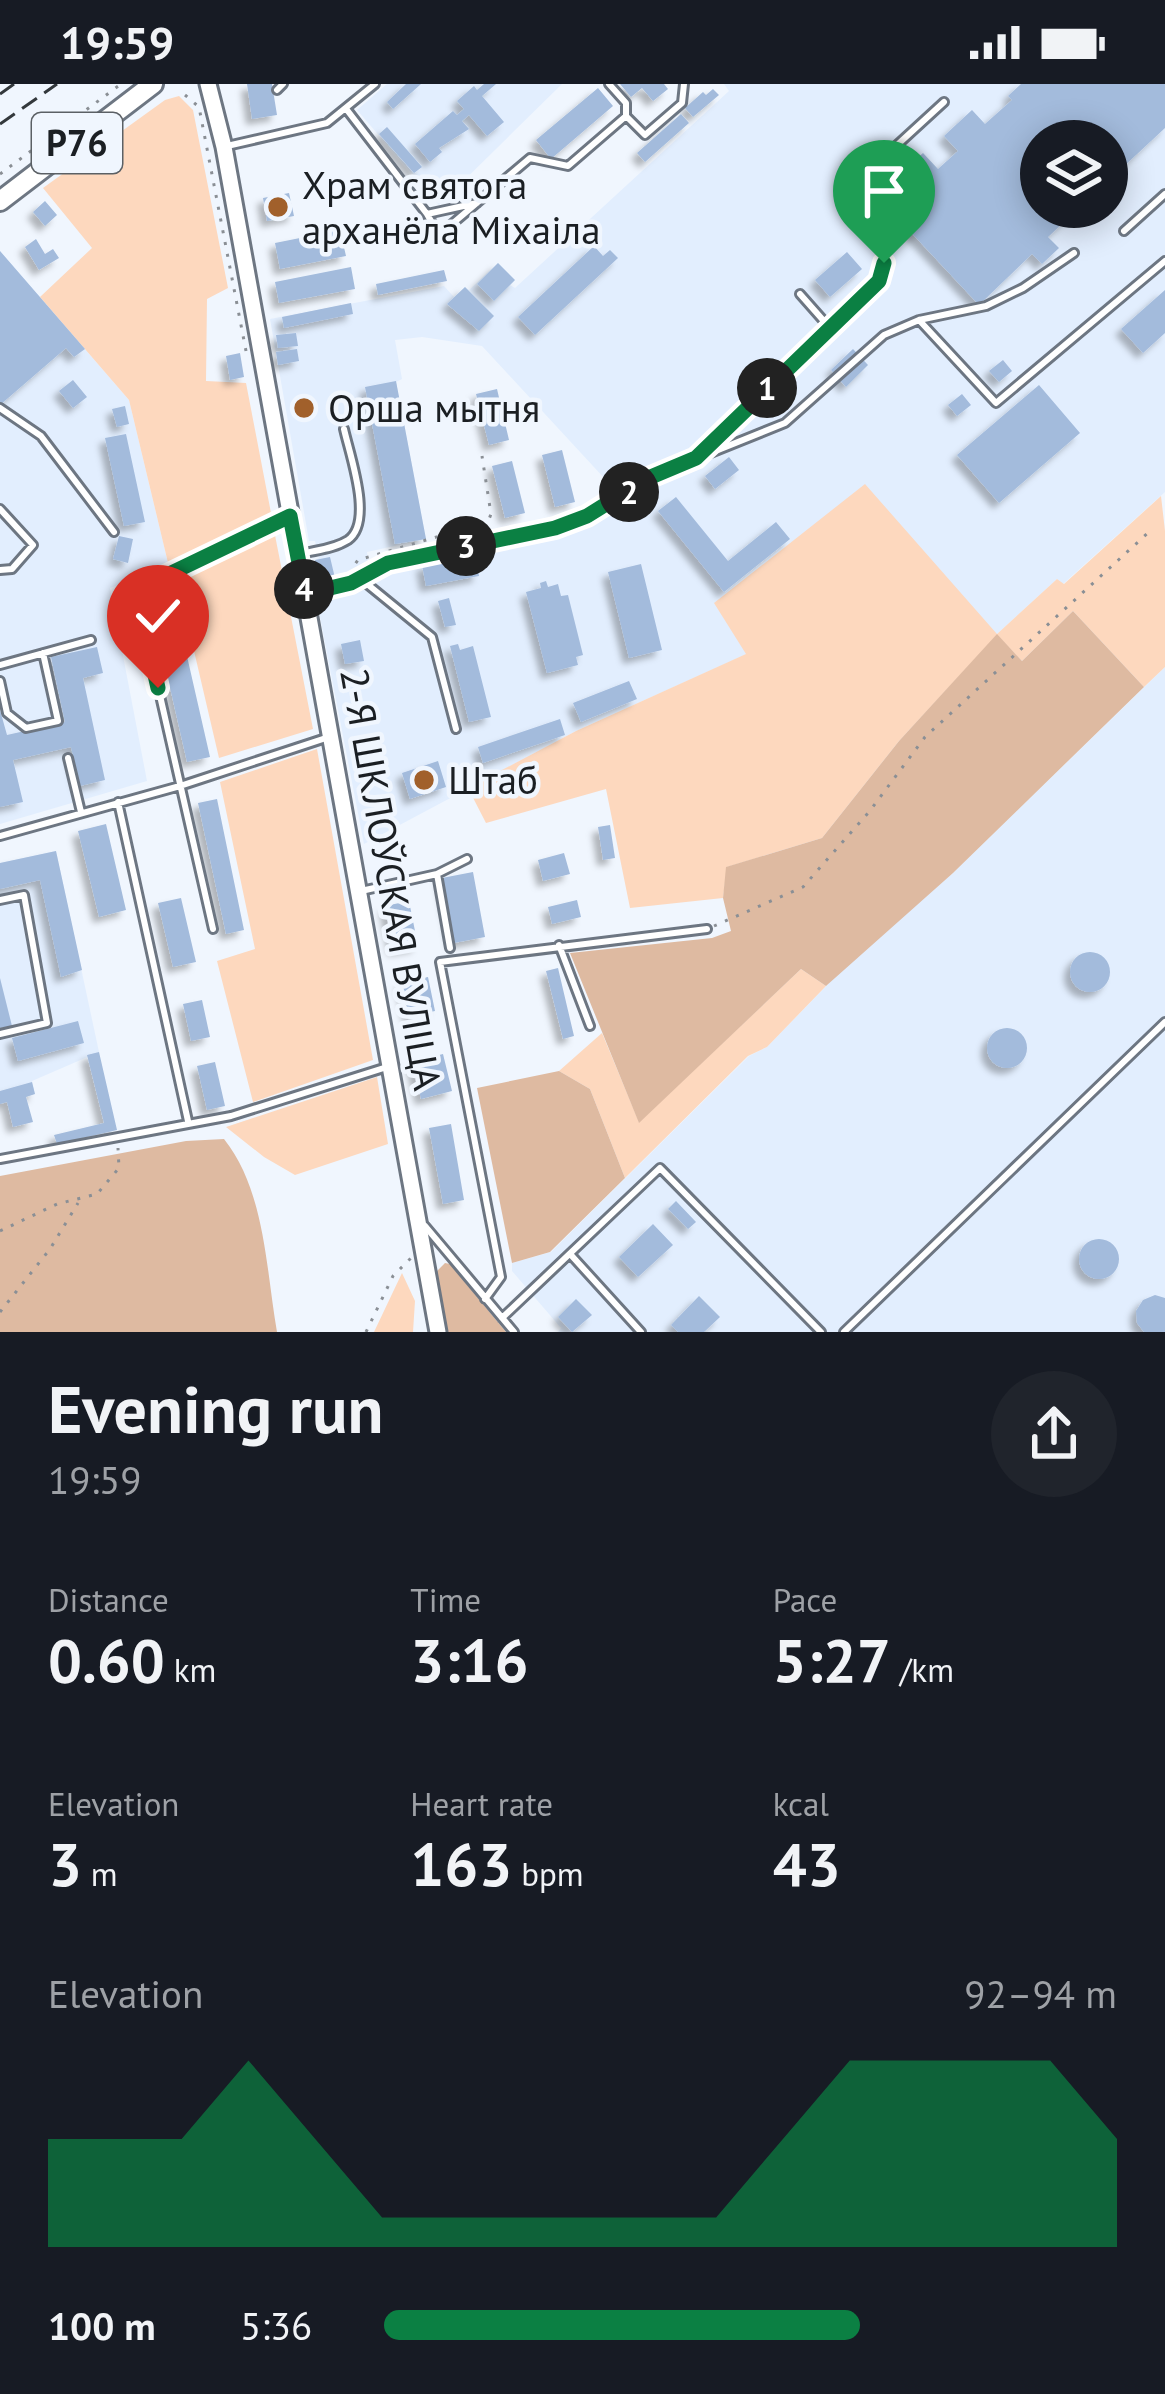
<!DOCTYPE html>
<meta charset="utf-8">
<style>
:root{--surface:#171b24;--page:#20242c;--text:#f1f3f6;--muted:#9ea1a6;--accent:#0b8043}
body{margin:0;font-family:"PT Sans",sans-serif;background:var(--page);color:var(--text);height:100vh;display:flex;flex-direction:column;font-size:45px;white-space:nowrap}
*{box-sizing:border-box;margin:0}
p{font-size:39px;color:var(--muted)}
.icon{flex:none;width:66px;height:66px;fill:none;stroke:currentColor;stroke-width:2;stroke-linecap:round;stroke-linejoin:round}
.map{position:relative;height:1248px;overflow:hidden}
.sheet{display:flex;flex-direction:column;background:var(--surface);flex:1}
.sheet>*{flex:none}
.tools{position:absolute;left:1020px;top:36px;display:grid;gap:24px}
.tools a{display:grid;place-items:center;width:108px;height:108px;border-radius:50%;background:var(--surface);box-shadow:0 6px 30px #0003;font-size:60px}
.pin{position:absolute;display:grid;place-items:center;width:102px;height:102px;color:#fff;margin:-123px -51px;border-radius:50% 50% 50% 0;rotate:-45deg;box-shadow:0 0 12px #0007}
.pin .icon{rotate:45deg}
.km{position:absolute;width:60px;height:60px;margin:-30px;border-radius:50%;background:#222;color:#fff;font-size:33px;line-height:60px;text-align:center}
.round{display:grid;place-items:center;flex:none;width:126px;height:126px;border-radius:63px;background:var(--page)}
.overview{display:flex;align-items:center;justify-content:space-between;height:204px;padding:0 48px}
h1{font-size:66px;font-weight:800;line-height:90px}
.metrics{display:grid;grid-template-columns:repeat(3,1fr);gap:18px;height:204px;padding:12px 48px}
.metrics div{display:grid;align-content:center}
.metrics b{font-size:60px;font-weight:800}
.metrics small{font-size:33px;font-weight:400}
.metrics p{font-size:33px}
.chart{height:336px;padding:24px 48px}
.chart p{display:flex;justify-content:space-between}
.chart svg{width:100%;height:216px;margin-top:12px;fill:var(--accent);opacity:.7}
ul{padding:0 48px;list-style:none;font-size:39px}
li{display:grid;grid-template-columns:192px 144px 1fr;align-items:center;height:90px}
li i{height:30px;border-radius:15px;background:var(--accent)}
.status{display:flex;justify-content:space-between;align-items:center;height:84px;padding:0 60px;background:var(--surface);direction:ltr}
.status svg{height:33px;fill:currentColor}
.map>svg:first-child{display:block}
.built{fill:#e2eefe;fill-rule:evenodd}
.green{fill:#fdd8be}
.forest{fill:#debaa1}
.building{fill:#a3bbdc;filter:url(#shadow)}
.lines{fill:none;stroke-linecap:round;stroke-linejoin:round}
.lane-casing{stroke:#6d7682;stroke-width:12}
.secondary-casing{stroke:#6d7682;stroke-width:21}
.primary-casing{stroke:#6d7682;stroke-width:24}
.path{stroke:#8a8f95;stroke-width:3;stroke-dasharray:3 9;stroke-linecap:butt}
.lane{stroke:#fff;stroke-width:6}
.secondary{stroke:#fff;stroke-width:15}
.primary{stroke:#fff;stroke-width:18}
.rail{stroke:#33383c;stroke-width:3;stroke-dasharray:18 9;stroke-linecap:butt}
.route-casing{stroke:#fff;stroke-width:24}
.route{stroke:#0b8043;stroke-width:15}
.poi-dot{fill:#a1602b;stroke:#f0f6fe;stroke-width:4.5}
.labels{text-anchor:middle;stroke-width:9;stroke-linejoin:round;paint-order:stroke}
.shield{fill:#f0f6fe;stroke:#5b6065;stroke-width:3}
.shield-label{font-size:36px;font-weight:bold;fill:#1b1f23}
.poi-label{font-size:39px;fill:#1b1f23;stroke:#f0f6fe;text-anchor:start}
.street-label{font-size:39px;fill:#1b1f23;stroke:#f0f6fe}
</style>
<div class="status"><b>19:59</b><svg viewBox="0 0 49 12"><path d="M0 12V9h3v3zM5 12V6h3v6zM10 12V3h3v9zM15 12V0h3v12zM26 1h20v11H26zM47 4h2v5h-2z"/></svg></div>
<div class="map">
<svg width="1165" height="1248" viewBox="0 0 1165 1248">
<defs>
<filter id="shadow"><feDropShadow dx="-6" dy="6" stdDeviation="3" flood-color="#0004"/></filter>
</defs>
<rect width="100%" height="100%" fill="#f0f6fe"/>
<path class="built" d="M387 0H562L439 121 357 26Z
M724 0H1165V408L1063 500 1057 495 997 550 747 570 576 647 364 760 319 528 321 506 315 476 319 474 315 457H309L270 235 444 202 454 213 465 203 469 206 498 179 515 196 510 201 515 204 729 7ZM1041 57H1107V123H1041ZM422 253 482 262 617 408 558 436 368 476 367 468 426 455 396 298 402 295 395 256Z
M0 167 129 316 169 483 110 504 147 697 0 740Z
M1165 583V1248H558L561 1244 512 1187V1179L551 1168 749 972 767 963 839 889 953 789Z
M56 767 99 968 32 997 35 1010 0 1020V779Z"/>
<path class="green" d="M179 12 193 26 228 204 207 215 206 297 246 299 271 429 169 483 129 316 40 213 92 164 43 104 165 16Z
M865 400 997 550 1057 495 1064 500 1161 412 1165 447V583L1144 603 1073 527 1022 577 997 551 899 657 822 754 727 783 723 814 630 824 606 705 486 739 468 704 576 647 746 570 714 519Z
M273 441 313 645 219 674 177 494Z
M317 665 373 976 253 1018 217 877 255 865 220 698Z
M801 885 826 902 767 963 748 972 625 1094 590 1005 559 987 602 949 639 1038Z
M377 993 388 1060 295 1091 264 1073 226 1043Z
M402 1189 415 1217 413 1248H374Z"/>
<path class="forest" d="M1073 527 1144 603 953 789 826 902 801 885 639 1039 570 869 712 854 731 847 723 814 726 783 822 754 899 657 997 550 1022 577Z
M559 987 590 1005 625 1094 550 1168 512 1179 477 1004Z
M224 1055C265 1106 266 1185 277 1248H0V1092L186 1057Z
M445 1179 450 1180 506 1248H444L435 1189Z"/>
<path class="building" d="M247 0H272L277 31 252 35Z
M406 0H421L393 25 387 18Z
M484 0H496L482 12 504 38 487 52 469 31 462 37 469 45 439 64 442 68 430 78 415 60 453 27 457 31 464 25 457 17 474 2 477 6Z
M620 0H664L668 5 653 17 642 4 631 13Z
M1021 0H1165V44L1107 98V57H1041V123H1080L1048 153 1059 164 1042 180 1032 170 979 221 877 112 923 69 938 85 958 67 944 52 972 26 985 40 1012 16 1008 12Z
M598 4 613 22 551 75 536 56Z
M713 5 719 11 693 33 685 24 703 8 706 11Z
M681 30 689 39 645 78 637 69Z
M387 43 422 83 414 89 379 50Z
M289 109 294 132 267 137 263 114Z
M45 117 57 131 45 142 33 128Z
M340 146 346 172 280 185 275 159Z
M36 155 45 170 53 165 59 174 39 186 25 163Z
M594 162 603 172 610 166 618 174 535 251 518 233Z
M0 167 85 265 74 273 66 264 0 321Z
M847 168 862 185 830 213 815 196Z
M498 179 515 196 494 217 477 200Z
M351 183 355 205 279 219 275 198Z
M444 186 447 197 378 211 376 200Z
M465 203 494 232 479 247 447 220Z
M1165 206V249L1143 269 1121 245Z
M351 219 353 230 284 244 282 233Z
M296 249 298 262 278 264 276 251Z
M297 265 299 277 278 281 276 268Z
M853 265 868 281 846 303 831 286Z
M240 269 244 293 230 296 226 272Z
M1003 276 1012 287 999 298 989 287Z
M781 283 796 299 774 320 759 303Z
M73 296 87 313 73 324 59 307Z
M396 297 426 455 395 460 365 303Z
M1039 301 1080 349 999 419 957 371Z
M497 305 509 356 489 361 476 310Z
M962 310 971 321 957 332 948 321Z
M125 322 129 340 117 343 112 325Z
M126 350 145 438 124 442 105 354Z
M562 366 575 418 555 423 542 371Z
M729 373 739 386 715 405 705 392Z
M512 377 525 429 505 434 492 382Z
M676 413 728 477 776 438 790 455 724 508 658 427Z
M119 452 133 455 128 479 113 475Z
M475 471 479 492 426 502 422 481Z
M330 473 335 494 319 498 315 476Z
M641 480 662 566 629 574 608 488Z
M546 497 548 503 558 500 561 512 568 511 583 571 576 573 578 581 547 589 526 508 541 504 540 499Z
M171 502 210 673 187 678 148 507Z
M449 514 456 541 445 543 438 517Z
M360 556 364 577 345 580 341 560Z
M458 560 460 566 473 562 491 633 469 638 450 562Z
M97 563 103 589 83 594 105 696 80 702 71 663 13 676 23 718 0 723V626L7 651 65 638 51 573Z
M629 597 637 615 581 638 573 619Z
M560 635 565 651 483 679 478 663Z
M438 677 446 703 410 715 402 689Z
M217 715 244 846 226 850 198 719Z
M106 740 126 826 99 833 78 747Z
M610 741 615 774 603 776 598 743Z
M56 767 82 886 61 893 40 796 0 805V779Z
M564 769 570 790 543 797 538 776Z
M473 788 485 853 454 859 442 794Z
M181 814 196 878 173 883 158 819Z
M577 816 581 833 552 840 548 823Z
M409 817 418 862 394 866 385 822Z
M1070 888a20 20 0 1 1 40 0a20 20 0 1 1-40 0Z
M558 884 574 952 563 955 546 887Z
M428 893 435 927 409 933 401 898Z
M0 894 12 942 0 944Z
M202 916 210 953 191 957 183 920Z
M78 937 84 959 18 977 12 954Z
M987 964a20 20 0 1 1 40 0a20 20 0 1 1-40 0Z
M99 968 117 1046 57 1060 54 1051 104 1039 87 971Z
M443 970 452 1007 421 1015 412 978Z
M215 978 225 1022 207 1026 197 982Z
M32 998 35 1010 26 1013 33 1038 13 1043 7 1018 0 1020V1007Z
M451 1040 464 1116 443 1120 429 1044Z
M676 1117 696 1138 688 1145 668 1125Z
M653 1140 673 1161 638 1193 619 1173Z
M1079 1175a20 20 0 1 1 40 0a20 20 0 1 1-40 0Z
M1155 1211 1165 1214V1248H1144L1137 1239 1136 1227 1143 1216Z
M699 1212 720 1233 704 1248H678L671 1241Z
M576 1215 592 1231 572 1248 558 1233Z"/>
<g class="lines">
<g class="lane-casing">
<path id="lane" d="M277 6 283 0
M347 26 427 130
M626 32 645 51 682 19 684 0
M227 62 327 39 375 0
M477 119 427 130 439 151 530 74 568 82 626 32V19L609 0
M1124 147 1165 110
M800 210 830 244
M919 236 996 319 1165 177
M0 324 41 352 114 448
M699 370 879 197 884 179 865 102 872 84 944 18
M0 425 33 461 12 485 0 486
M301 470C316 466 334 465 348 456 374 438 350 372 344 345
M361 495 432 553 456 645
M308 509 361 495 388 479 555 444 587 432 646 395 785 339 884 251 919 236 986 222 1023 204 1074 169
M0 581 91 556
M0 597 7 629 26 644 58 637 43 569
M68 674 81 728
M118 718 188 1037
M0 752 180 702 329 653
M437 790 450 864
M361 807 437 790 467 775
M0 816 24 811 47 939 0 950
M213 845 136 506 286 433
M559 861 590 942
M0 1075 231 1032 387 983
M425 1142 514 1248
M571 1171 641 1248
M485 1215 501 1193 440 878 707 845
M502 1234 660 1084 821 1248
M844 1248 1165 938"/>
</g>
<g class="secondary-casing">
<path id="secondary" d="M208 0 224 63 438 1248"/>
</g>
<g class="primary-casing">
<path id="primary" d="M0 117 153 0"/>
</g>
<path class="path" d="M185 11 199 23 246 267
M0 90 121 0
M355 490 353 483 358 476 488 438 491 430 482 372
M714 842 803 803 869 728 925 653 1150 447
M0 1147 57 1120 97 1110 119 1084 118 1064
M0 1228 50 1165 78 1119
M366 1248 393 1192 411 1174"/>
<use href="#lane" class="lane"/>
<use href="#secondary" class="secondary"/>
<use href="#primary" class="primary"/>
<path class="rail" d="M0 10 14 0
M0 40 57 0"/>
</g>
<g class="lines">
<g class="route-casing">
<path id="route" d="M158 604 136 506 290 432 305 510 351 499 388 479 555 444 587 432 646 395 696 374 879 197 884 179"/>
</g>
<use href="#route" class="route"/>
</g>
<g class="poi-dot">
<circle cx="278" cy="123" r="12"/>
<circle cx="304" cy="324" r="12"/>
<circle cx="424" cy="696" r="12"/>
</g>
<g class="labels">
<rect class="shield" x="32" y="29" width="90" height="60" rx="9"/>
<g class="shield-label">
<text x="77" y="72">Р76</text>
</g>
<g class="poi-label">
<text x="302" y="115">Храм святога<tspan x="302" dy="45">арханёла Міхаіла</tspan></text>
<text x="328" y="338">Орша мытня</text>
<text x="448" y="710">Штаб</text>
</g>
<g class="street-label">
<text transform="translate(391 795) rotate(80)" y="14">2-Я ШКЛОЎСКАЯ ВУЛІЦА</text>
</g>
</g>
</svg>
<div class="tools">
<a><svg class="icon" aria-label="layers" viewBox="0 0 24 24"><path d="M12 4l9 5-9 5-9-5zM3 14l9 5 9-5"/></svg></a>
</div>
<div class="pin" style="left:884px;top:179px;background:#1e9e55"><svg class="icon" aria-label="arrive" viewBox="0 0 24 24"><path d="M6 21V4h12l-3 4 3 4H6"/></svg></div>
<div class="pin" style="left:158px;top:604px;background:#d93025"><svg class="icon" aria-label="check" viewBox="0 0 24 24"><path d="M5 12l5 5 9-10"/></svg></div>
<b class="km" style="left:767px;top:304px">1</b>
<b class="km" style="left:629px;top:408px">2</b>
<b class="km" style="left:466px;top:462px">3</b>
<b class="km" style="left:304px;top:505px">4</b>
</div>
<section class="sheet">
<div class="overview"><div><h1>Evening run</h1><p>19:59</p></div><a class="round"><svg class="icon" aria-label="share" viewBox="0 0 24 24"><path d="M12 15V3M7 8l5-5 5 5M5 13v7h14v-7"/></svg></a></div>
<div class="metrics">
<div><p>Distance</p><b>0.60<small> km</small></b></div>
<div><p>Time</p><b>3:16</b></div>
<div><p>Pace</p><b>5:27<small> /km</small></b></div>
</div>
<div class="metrics">
<div><p>Elevation</p><b>3<small> m</small></b></div>
<div><p>Heart rate</p><b>163<small> bpm</small></b></div>
<div><p>kcal</p><b>43</b></div>
</div>
<div class="chart"><p><span>Elevation</span>92–94 m</p>
<svg viewBox="0 0 160 44" preserveAspectRatio="none"><path d="M0 44V22L10 22L20 22L30 6L40 22L50 38L60 38L70 38L80 38L90 38L100 38L110 22L120 6L130 6L140 6L150 6L160 22V44z"/></svg>
</div>
<ul>
<li><b>100 m</b>5:36<i style="width:65%"></i></li>
</ul>
</section>
